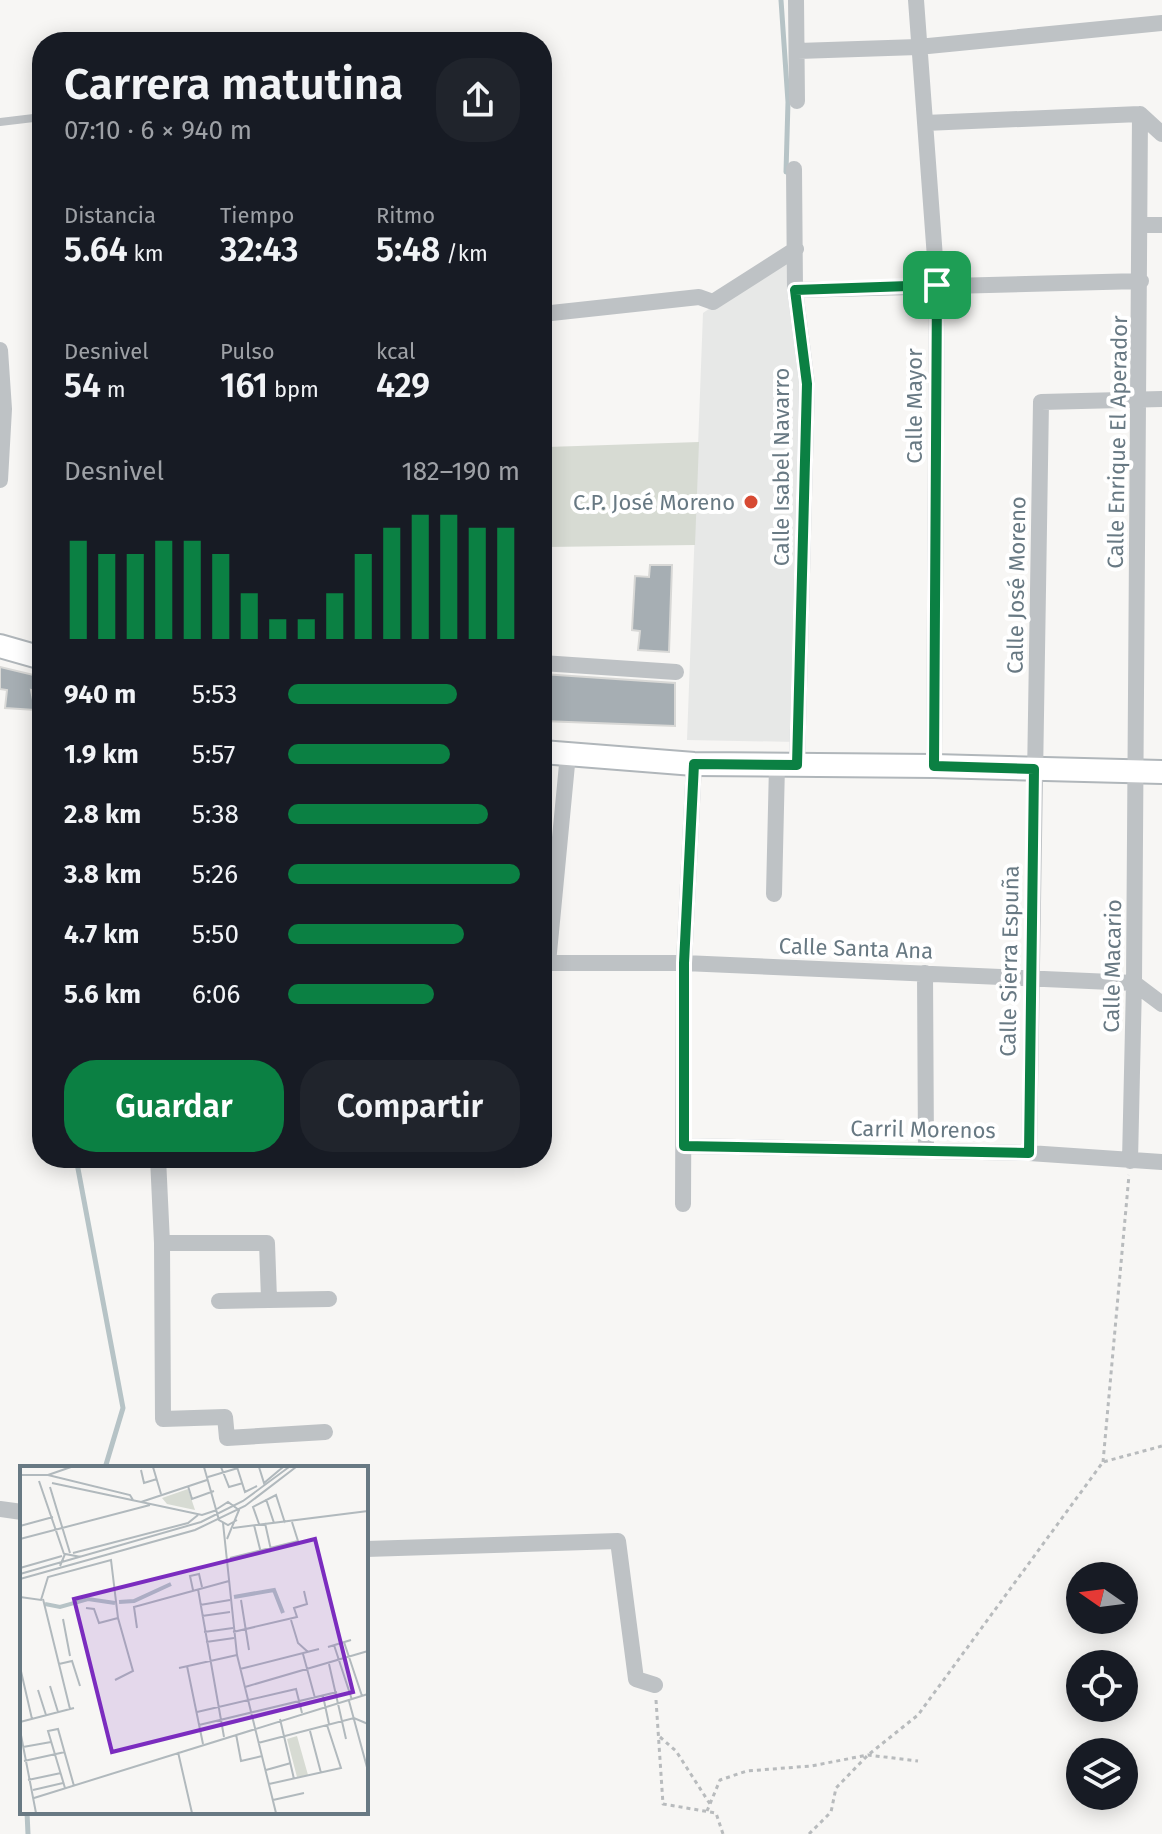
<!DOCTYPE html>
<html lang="es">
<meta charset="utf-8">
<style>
:root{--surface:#171b24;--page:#20242c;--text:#f1f3f6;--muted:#9ea1a6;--accent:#0b8043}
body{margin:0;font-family:"Fira Sans",sans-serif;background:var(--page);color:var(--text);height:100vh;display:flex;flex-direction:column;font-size:30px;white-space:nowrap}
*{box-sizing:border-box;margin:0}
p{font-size:26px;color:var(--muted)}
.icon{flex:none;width:44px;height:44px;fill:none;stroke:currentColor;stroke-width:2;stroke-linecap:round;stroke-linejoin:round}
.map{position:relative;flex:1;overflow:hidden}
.sheet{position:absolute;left:32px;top:32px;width:520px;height:1136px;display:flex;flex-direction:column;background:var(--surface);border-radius:32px;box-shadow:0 4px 20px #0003}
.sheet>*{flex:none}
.needle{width:52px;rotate:284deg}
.buttons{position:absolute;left:1066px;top:1562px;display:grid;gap:16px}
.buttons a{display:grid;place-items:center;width:72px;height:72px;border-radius:50%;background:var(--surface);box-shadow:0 4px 20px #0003;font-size:40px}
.pin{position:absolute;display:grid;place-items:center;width:68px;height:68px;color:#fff;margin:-34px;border-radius:16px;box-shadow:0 4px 12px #0006}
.round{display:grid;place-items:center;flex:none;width:84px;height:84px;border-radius:32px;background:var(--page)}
.summary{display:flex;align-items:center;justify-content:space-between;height:136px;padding:0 32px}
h1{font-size:44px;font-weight:600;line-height:60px}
.stats{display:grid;grid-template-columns:repeat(3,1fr);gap:12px;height:136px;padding:8px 32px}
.stats div{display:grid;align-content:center}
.stats b{font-size:34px;font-weight:600}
.stats small{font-size:22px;font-weight:400}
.stats p{font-size:22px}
.chart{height:224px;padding:16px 32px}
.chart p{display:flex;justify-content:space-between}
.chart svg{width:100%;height:144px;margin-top:8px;stroke:var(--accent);stroke-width:6}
.action{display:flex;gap:16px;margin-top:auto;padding:16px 32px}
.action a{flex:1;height:92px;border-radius:32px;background:var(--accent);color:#fff;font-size:32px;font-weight:600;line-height:92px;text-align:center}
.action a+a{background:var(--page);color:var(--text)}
ul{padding:0 32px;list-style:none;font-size:26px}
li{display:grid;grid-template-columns:128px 96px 1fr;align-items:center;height:60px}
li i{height:20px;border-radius:10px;background:var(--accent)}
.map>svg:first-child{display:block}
.built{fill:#e7e8e7}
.green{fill:#d7dbd3}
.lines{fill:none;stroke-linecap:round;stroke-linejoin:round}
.stream{stroke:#b6c3c6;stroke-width:5}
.building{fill:#a6aeb3;stroke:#d8d8d6;stroke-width:2}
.secondary-casing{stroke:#b0b6ba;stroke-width:26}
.path{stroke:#b8bbbd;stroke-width:3;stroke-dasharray:4 4;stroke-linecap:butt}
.lane{stroke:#bec2c5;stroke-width:8}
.street{stroke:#bec2c5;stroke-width:16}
.secondary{stroke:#fff;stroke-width:22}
.route-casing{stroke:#fff;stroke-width:16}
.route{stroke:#0b8043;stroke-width:10}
.poi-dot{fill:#d74a33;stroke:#fff;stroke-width:3}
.labels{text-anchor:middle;stroke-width:8;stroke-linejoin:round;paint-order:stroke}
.street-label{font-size:22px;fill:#687983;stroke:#fff}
.poi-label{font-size:22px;fill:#687983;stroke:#fff;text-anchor:end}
.inset-river{fill:none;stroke:#b6c3c6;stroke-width:4}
.inset-road{fill:none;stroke:#b1b9bd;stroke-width:2}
.view{fill:#7b2cbf;fill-opacity:0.15;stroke:#7b2cbf;stroke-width:4}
.inset-edge{fill:none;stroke:#687983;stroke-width:4}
</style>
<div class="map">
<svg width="1162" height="1834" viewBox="0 0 1162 1834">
<rect width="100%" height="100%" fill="#f7f6f4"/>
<path class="built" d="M796 249 807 384 797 742 687 740 703 313Z"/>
<path class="green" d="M699 442 695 545 547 547V447Z"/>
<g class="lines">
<path class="stream" d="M781 0 788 102 786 172
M76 1158 123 1408 105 1468
M27 1812 28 1834"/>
</g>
<path class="building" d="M650 565H672L669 652 638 650 640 631 632 630 635 576 649 577Z
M0 667 42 677V693L31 690 35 710 5 708 7 690 0 689Z
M542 674 675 683V726L542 721Z"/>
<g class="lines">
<g class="secondary-casing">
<path id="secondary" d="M0 646 42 658
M542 752 694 764 934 766 1162 772"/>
</g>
<path class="path" d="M1103 1462 1129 1175
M656 1700 663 1804 716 1813 723 1834
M660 1737 676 1751 710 1804
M707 1811 720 1780 747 1771 811 1766 868 1755 918 1761
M809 1834 831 1812 836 1788 868 1755 918 1715 1103 1462 1162 1446"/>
<path class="lane" d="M0 122 42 117"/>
<path class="street" d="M796 0 797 101
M916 0 937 285 934 766
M798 51 918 47 1162 23
M1140 114 1162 134
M925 123 1140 114
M794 169 795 290 807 384 797 765
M1140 225H1162
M795 290 1141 281
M542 314 699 297 713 302 796 249
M0 350 4 409 0 480
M542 663 676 672
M42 888V899
M774 894 777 765
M542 963H684L1134 983 1162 1004
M548 963 568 754
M925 973 926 1151
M684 1146 1029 1153 1162 1162
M1029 1153 1041 402 1162 399
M158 1158 162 1243 163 1419 225 1417 227 1438 325 1432
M1130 1161 1134 983 1140 114
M683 1204 684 963 694 764
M162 1243H267L269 1299
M219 1301 329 1299
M0 1509 22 1512
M366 1549 618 1541 636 1679 655 1685"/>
<use href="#secondary" class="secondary"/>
</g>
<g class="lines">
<g class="route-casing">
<path id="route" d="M937 285 934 766 1034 769 1029 1153 684 1146V963L694 764 797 765 807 384 795 290Z"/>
</g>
<use href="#route" class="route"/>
</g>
<circle class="poi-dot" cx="751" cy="502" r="8"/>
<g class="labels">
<g class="street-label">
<text transform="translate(914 406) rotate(-90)" y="8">Calle Mayor</text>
<text transform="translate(1117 442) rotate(-89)" y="8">Calle Enrique El Aperador</text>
<text transform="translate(781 467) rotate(-90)" y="8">Calle Isabel Navarro</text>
<text transform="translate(1016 585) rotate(-89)" y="8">Calle José Moreno</text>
<text transform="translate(856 948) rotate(2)" y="8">Calle Santa Ana</text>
<text transform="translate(1009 961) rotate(-89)" y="8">Calle Sierra Espuña</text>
<text transform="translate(1112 966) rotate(-89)" y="8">Calle Macario</text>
<text transform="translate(923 1129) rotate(1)" y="8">Carril Morenos</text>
</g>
<g class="poi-label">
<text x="735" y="510">C.P. José Moreno</text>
</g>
</g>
<g transform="translate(20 1466)">
<rect width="348" height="348" fill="#f7f6f4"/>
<path d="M168 23 175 44 147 38 142 32ZM277 270 288 309 277 311 267 273Z" fill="#d7dbd3"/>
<path class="inset-river" d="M214 131 254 124 263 147M99 136 114 135 151 118M25 138 40 141 68 133 95 137"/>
<path class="inset-road" d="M133 1 141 28M184 1 199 54 208 59 217 54M201 1 209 21 223 17M217 1 225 26 237 20M239 1 244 17 263 1M121 4 124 17 137 13M0 9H28L110 29 113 34M28 9 51 1M188 11 218 2M19 15 44 88M32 17 182 49 197 44M168 20 172 33 194 25M30 21 50 87M246 33 254 57M121 36 187 14M197 43 208 36 219 44 207 73M203 57 217 189 256 347M245 57 251 84M239 58 233 41 256 29 265 57M234 59 241 87M0 60 33 51M213 62 348 45M0 73 130 39M53 87 168 57 178 49M210 92 278 75 272 56M40 100 45 88 61 91M0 102 42 90M0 108 181 56 223 35 269 1M0 113 175 64 225 40 276 1M178 123 204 271M173 124 170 110 179 108 182 121M0 131 21 134 28 111 91 94 98 152 113 205 95 214M23 133 50 243M221 134 229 184M180 139 210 134M66 142 74 143 79 157 98 152M182 150 210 146M43 153 50 190M271 154 278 177 288 186M117 162 114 141 209 115M184 166 213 162M213 166 277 151 274 142 287 138 284 125M186 176 214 172M324 176 342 230M314 179 332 234M308 181 331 174M283 188 295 232M39 198 52 195 60 220M309 198 326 273M167 200 183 278M0 201 12 253M159 202 217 189M220 203 299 183M30 220 38 246M225 221 348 185M18 224 26 249M303 230 309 258M329 235 348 305M177 246 276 223 282 247M260 253 274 313M0 256 54 242M179 259 317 226M0 264 16 347M290 265 301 307M216 268 221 295 242 290M238 277 334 252 348 258M3 281 31 276M158 286 172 347M4 295 45 286M246 304 271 297M8 314 41 307M249 318 321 302 307 259M45 322 28 265 38 263 54 320M13 324 43 317M14 332 348 228M253 334 284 327"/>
<path class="view" d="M295 73 333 226 92 286 54 133Z"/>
<rect width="348" height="348" class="inset-edge"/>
</g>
</svg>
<div class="buttons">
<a><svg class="needle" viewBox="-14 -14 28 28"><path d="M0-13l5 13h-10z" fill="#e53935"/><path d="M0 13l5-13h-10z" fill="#9ea1a6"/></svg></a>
<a><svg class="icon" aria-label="locate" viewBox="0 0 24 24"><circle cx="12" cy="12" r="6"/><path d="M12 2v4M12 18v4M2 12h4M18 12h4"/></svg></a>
<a><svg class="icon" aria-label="layers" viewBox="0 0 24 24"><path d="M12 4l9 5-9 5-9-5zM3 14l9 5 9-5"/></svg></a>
</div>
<div class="pin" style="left:937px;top:285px;background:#1e9e55"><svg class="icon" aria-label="arrive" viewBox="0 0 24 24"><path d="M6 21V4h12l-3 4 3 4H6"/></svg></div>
<section class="sheet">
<div class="summary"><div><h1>Carrera matutina</h1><p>07:10 · 6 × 940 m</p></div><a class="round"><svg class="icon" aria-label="share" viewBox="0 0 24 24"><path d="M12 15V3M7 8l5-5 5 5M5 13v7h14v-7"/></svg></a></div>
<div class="stats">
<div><p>Distancia</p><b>5.64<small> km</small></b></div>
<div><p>Tiempo</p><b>32:43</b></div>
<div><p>Ritmo</p><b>5:48<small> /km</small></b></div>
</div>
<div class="stats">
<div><p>Desnivel</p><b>54<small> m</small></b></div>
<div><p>Pulso</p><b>161<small> bpm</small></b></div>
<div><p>kcal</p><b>429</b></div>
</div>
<div class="chart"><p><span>Desnivel</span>182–190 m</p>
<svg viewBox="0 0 160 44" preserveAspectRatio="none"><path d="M5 44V14M15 44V18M25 44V18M35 44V14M45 44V14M55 44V18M65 44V30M75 44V38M85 44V38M95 44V30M105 44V18M115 44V10M125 44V6M135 44V6M145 44V10M155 44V10"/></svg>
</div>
<ul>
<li><b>940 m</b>5:53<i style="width:73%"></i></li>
<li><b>1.9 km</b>5:57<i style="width:70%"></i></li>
<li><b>2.8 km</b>5:38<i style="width:86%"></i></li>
<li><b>3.8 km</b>5:26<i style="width:100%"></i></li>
<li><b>4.7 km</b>5:50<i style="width:76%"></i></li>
<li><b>5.6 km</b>6:06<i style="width:63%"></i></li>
</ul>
<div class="action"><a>Guardar</a><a>Compartir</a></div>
</section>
</div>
